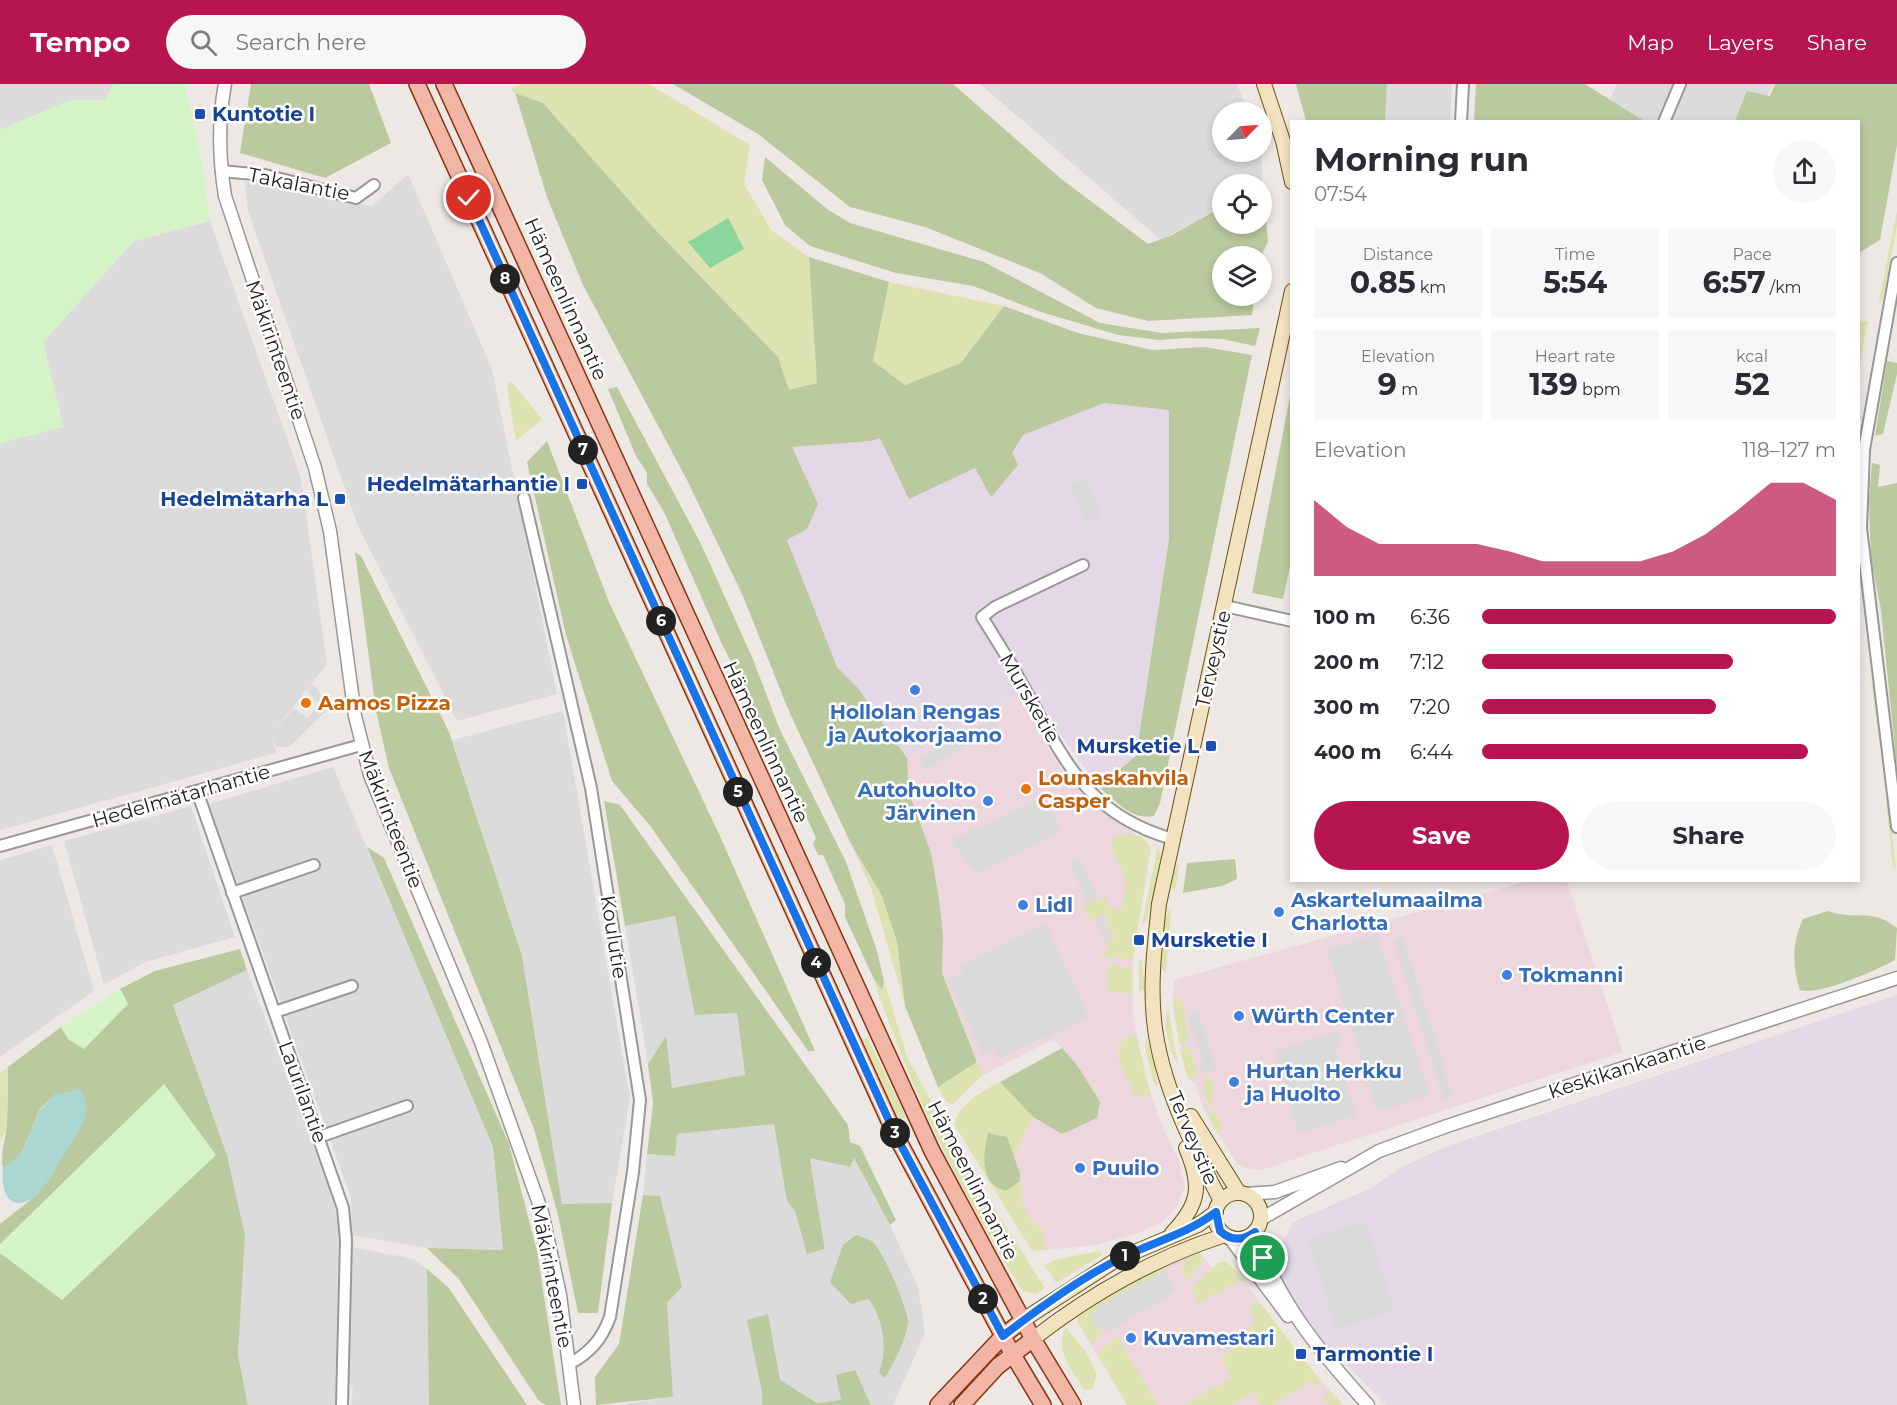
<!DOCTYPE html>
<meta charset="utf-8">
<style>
:root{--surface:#fff;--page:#f7f7f7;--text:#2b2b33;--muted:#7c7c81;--accent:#b71550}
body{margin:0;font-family:Montserrat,sans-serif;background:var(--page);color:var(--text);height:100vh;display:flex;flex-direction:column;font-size:22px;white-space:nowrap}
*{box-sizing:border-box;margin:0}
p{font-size:20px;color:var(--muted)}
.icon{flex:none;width:33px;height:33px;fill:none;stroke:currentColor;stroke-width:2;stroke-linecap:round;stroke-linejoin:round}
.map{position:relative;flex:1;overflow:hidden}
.panel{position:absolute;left:1290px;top:36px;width:570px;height:762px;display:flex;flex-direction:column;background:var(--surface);border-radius:0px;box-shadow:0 3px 9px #0003}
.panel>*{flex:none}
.needle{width:39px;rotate:65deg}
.fabs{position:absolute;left:1212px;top:18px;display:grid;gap:12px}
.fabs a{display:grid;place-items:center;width:60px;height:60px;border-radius:50%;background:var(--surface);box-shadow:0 3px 9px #0003;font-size:30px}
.pin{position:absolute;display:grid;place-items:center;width:51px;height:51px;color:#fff;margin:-26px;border:3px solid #fff;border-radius:50%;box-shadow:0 2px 6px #0007}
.km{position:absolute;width:30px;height:30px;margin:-15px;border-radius:50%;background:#222;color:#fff;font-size:16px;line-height:30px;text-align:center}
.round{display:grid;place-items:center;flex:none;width:63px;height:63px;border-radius:32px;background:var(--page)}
.overview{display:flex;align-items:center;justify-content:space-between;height:102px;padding:0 24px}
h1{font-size:33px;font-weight:700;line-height:45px}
.metrics{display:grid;grid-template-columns:repeat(3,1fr);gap:9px;height:102px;padding:6px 24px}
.metrics div{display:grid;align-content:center;border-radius:0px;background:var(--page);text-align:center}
.metrics b{font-size:30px;font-weight:700}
.metrics small{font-size:16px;font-weight:400}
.metrics p{font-size:16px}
.chart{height:168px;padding:12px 24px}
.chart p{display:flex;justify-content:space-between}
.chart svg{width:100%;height:108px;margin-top:6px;fill:var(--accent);opacity:.7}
.primary-button{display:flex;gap:12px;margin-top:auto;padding:12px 24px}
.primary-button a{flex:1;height:69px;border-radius:36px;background:var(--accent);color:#fff;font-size:24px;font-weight:700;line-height:69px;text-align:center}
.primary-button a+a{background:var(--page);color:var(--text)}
ul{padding:0 24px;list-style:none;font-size:20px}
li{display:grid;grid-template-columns:96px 72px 1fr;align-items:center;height:45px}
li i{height:15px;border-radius:8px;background:var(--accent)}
header{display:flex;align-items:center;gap:36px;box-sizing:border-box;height:84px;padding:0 30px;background:var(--accent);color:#fff}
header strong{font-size:28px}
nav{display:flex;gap:33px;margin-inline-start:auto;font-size:21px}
.search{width:420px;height:54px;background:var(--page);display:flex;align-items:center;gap:15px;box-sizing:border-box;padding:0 21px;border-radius:33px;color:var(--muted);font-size:22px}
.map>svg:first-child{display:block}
.residential{fill:#dcdbdc}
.commercial{fill:#edd6de}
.industrial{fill:#e4d8e6}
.grass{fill:#dce3b0}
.forest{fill:#bac99e}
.park{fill:#d4f4c7}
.pitch{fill:#8bd59e}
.parking{fill:#dadada}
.water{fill:#aad7d1}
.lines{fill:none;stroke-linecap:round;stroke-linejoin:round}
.minor-casing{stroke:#989898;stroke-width:14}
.tertiary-casing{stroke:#989898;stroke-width:15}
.secondary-casing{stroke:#6a5310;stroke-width:16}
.primary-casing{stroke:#893510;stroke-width:18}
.minor{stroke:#fff;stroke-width:10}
.tertiary{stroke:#fff;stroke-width:12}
.secondary{stroke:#f3e2bf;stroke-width:14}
.primary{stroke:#f2b6a6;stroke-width:15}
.route-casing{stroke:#fff;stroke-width:12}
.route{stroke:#1a73e8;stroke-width:8}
.transit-dot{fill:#1a4fb4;stroke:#fff;stroke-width:2}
.shop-dot{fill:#3f7fe0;stroke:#fff;stroke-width:2}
.food-dot{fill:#e8710a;stroke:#fff;stroke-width:2}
.labels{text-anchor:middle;stroke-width:5;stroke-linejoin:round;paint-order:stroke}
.transit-label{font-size:20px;font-weight:bold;fill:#164399;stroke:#fff;text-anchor:start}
.street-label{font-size:20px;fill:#1e1e1e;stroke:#fff}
.food-label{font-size:20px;font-weight:bold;fill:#c56008;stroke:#fff;text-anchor:start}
.shop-label{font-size:20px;font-weight:bold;fill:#366cbe;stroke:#fff;text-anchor:start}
</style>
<header>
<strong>Tempo</strong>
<div class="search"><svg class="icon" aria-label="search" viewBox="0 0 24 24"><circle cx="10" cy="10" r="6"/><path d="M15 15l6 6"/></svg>Search here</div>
<nav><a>Map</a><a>Layers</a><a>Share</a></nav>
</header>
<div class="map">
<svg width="1897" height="1321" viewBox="0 0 1897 1321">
<rect width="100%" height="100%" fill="#eee8e5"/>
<path class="residential" d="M0 0H114L105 16H71L0 46Z
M980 0H1237L1248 28H1222V68H1261L1263 100H1222V123L1161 156Z
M1387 0H1452L1450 37H1385Z
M1617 0H1774L1751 37H1639L1610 16Z
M408 90 492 285 557 610 457 637 358 442 248 127 245 98H265L372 122Z
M210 137 301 394 327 580 273 648 276 669 0 746V359L63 342 43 258 134 157Z
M563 627 630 1015 612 1119 562 1121 522 872 452 656Z
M333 683 493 1063 503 1166 427 1164 352 1151 351 1114 209 720Z
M191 722 235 853 145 878 104 901 64 757Z
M52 761 94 907 0 973V776Z
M675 831 695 930 737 929 745 992 672 1004 665 953 648 980 625 842Z
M247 886 333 1115 339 1145 335 1321H248L238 1271 245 1151 227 1071 173 921Z
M774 1040 787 1117 795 1127 807 1169 825 1165 810 1074 849 1083 854 1074 890 1141 918 1203 925 1249 893 1321H871L855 1287 841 1316 816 1321H616L673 1313 660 1112 643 1111 647 1070 675 1072 676 1050Z
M351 1163 414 1175 427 1185 429 1321H351L353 1303 346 1297Z"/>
<path class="commercial" d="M1018 611 1064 690 1088 716 1151 762 1133 875V932L1146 995 1160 1037 1178 1075 1185 1102 1177 1122 1163 1138 1138 1149 1096 1161 1045 1166 1042 1146 1029 1133 1022 1117 1020 1090 1014 1073 1033 1033 1062 1050 1077 981 1054 955 983 991 942 889 943 853 931 769 909 709 907 674Z
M1528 797H1567L1623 968 1261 1086 1249 1085 1237 1080 1203 1024 1195 999 1187 994 1173 924 1174 896Z
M1194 1168 1200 1169 1212 1184 1226 1177 1243 1195 1295 1267 1343 1321H1127L1078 1239 1162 1180Z"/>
<path class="industrial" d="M1104 319 1169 326V455L1136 672 1099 703 1055 643 1032 603 907 674 858 604 837 583 812 527 787 456 807 445 791 362 871 357 881 353 976 384 1012 369 1023 351Z
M1897 911V1321H1386L1322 1255 1280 1198 1273 1178 1293 1138 1371 1104 1400 1084 1447 1062Z"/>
<path class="grass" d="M521 0H649L750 61 744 100 772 147 809 173 817 299 789 306 778 273 650 140 543 19 515 9 510 5Z
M1897 127V142L1882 219 1879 216Z
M889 198 1004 222 961 280 905 301 873 277Z
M1859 237H1868L1859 285 1858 237Z
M512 298 542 335 516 357 507 303 508 299Z
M1871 598H1875L1882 657H1879Z
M1888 716 1896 784H1893L1886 717Z
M1120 750 1141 752 1151 762 1133 875 1130 876 1099 872 1108 867 1105 859 1114 854 1104 830 1090 837 1083 822 1105 813 1108 821 1120 826 1127 802 1111 761V756Z
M850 758 882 812 897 858 905 922 871 804Z
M1158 762 1162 777 1146 838 1142 839Z
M1179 780 1175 809 1171 803 1174 783Z
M1171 824 1166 889 1161 884 1164 842 1169 825Z
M1139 876H1142L1145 904 1139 909Z
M1112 880 1130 885 1133 891 1132 908 1127 910 1106 906 1109 881Z
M873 894 882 905 884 897 907 972 952 1057 1045 1204 1036 1210 1023 1207C960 1111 910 1002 873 894Z
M1173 914H1180L1184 920 1188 958 1179 959Z
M1168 924 1178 980C1169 969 1162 937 1168 924Z
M1136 951 1151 1012 1140 1013 1135 1010C1126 991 1102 957 1136 951Z
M1145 952 1152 968 1158 1000 1155 1002 1146 968Z
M867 953 906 1033 899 1036 862 956Z
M1189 962 1198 990 1187 994 1180 964Z
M977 978 983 991 953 1020 947 1019 938 1003Z
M8 983 7 1044 0 1058V989Z
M1210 992 1215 1008 1210 1010 1213 1021 1208 1022 1203 1001 1206 1000 1204 994Z
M1000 998 1033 1033 1014 1073 1020 1090 1022 1117 1029 1133 1042 1146 1045 1166 1032 1167 955 1042C957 1020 983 1007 1000 998Z
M1215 1027 1223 1045 1218 1051 1207 1030Z
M1099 1167 1102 1171 1056 1199 1045 1182 1054 1176Z
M1194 1168 1203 1172 1202 1179 1190 1195 1184 1193C1182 1181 1184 1175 1194 1168Z
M1226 1177 1243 1195 1200 1219 1191 1205 1218 1179Z
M1166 1181V1186L1098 1222 1096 1245 1105 1246 1096 1257H1089L1078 1239 1077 1231 1115 1205Z
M1254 1219 1261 1220 1321 1298 1316 1303 1312 1297 1274 1321H1261L1252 1308 1232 1321H1184L1231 1293 1220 1274 1233 1265C1236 1252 1250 1248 1256 1235L1251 1230 1250 1223Z
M1066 1243 1086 1268 1097 1290 1092 1305 1084 1306C1072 1286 1053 1265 1066 1243Z
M1117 1252 1158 1321H1127L1099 1273V1267Z
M1329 1306 1343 1321H1328L1324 1315Z"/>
<path class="forest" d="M251 0H369L391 59 325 94 240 69Z
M673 0H953L1060 94 1148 160 1170 152 1222 123V140H1262L1263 100 1268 158 1261 172H1222V212H1254L1252 231 1148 237 1096 224 1040 189 925 143 850 123 758 50Z
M1296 0H1387L1385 37H1306Z
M1476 0H1585L1644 37H1474Z
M1775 0H1897V61L1880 156 1859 169 1858 38 1735 37 1747 7 1770 12Z
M515 9 543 19 650 140 778 273 789 306 817 299 809 173 889 198 873 277 905 301 961 279 1004 222 1078 249 1152 266 1204 263 1252 271 1160 719 1154 732C1132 737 1115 716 1099 703L1136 672 1169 455V326L1104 319 1023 351 1012 369 1018 381 991 413 975 384 909 415 880 354 871 357 792 363 818 420 807 445 787 456 837 583 858 604 907 674 909 709 931 769 939 815 943 853 942 889 977 978 938 1003 905 922 897 858 882 812 850 758 788 625 743 512 687 396 583 201 547 113Z
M765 73 827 125 850 139 984 178 1100 239 1162 249 1260 244 1255 262 1222 255 1186 254 1159 256 1118 251 1038 227 973 202 896 189 810 162 785 141 762 96Z
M1887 277 1897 279V290L1883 350 1875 352Z
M617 303 701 460 752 573 780 646 846 778 877 867 884 897 882 906 873 893 845 833V820L823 771H818L813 760 816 754 796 710 780 691 752 619 721 558 665 430 647 400V389L636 372 608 305Z
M1291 307 1292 472 1283 515 1252 509Z
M547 357 609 518 719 750 815 967H808L651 743 612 697 566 551 527 378Z
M1872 379 1880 381 1878 403 1897 399V685L1881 526 1871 475 1869 416Z
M355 468 361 472 449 648 522 872 562 1120 612 1119 598 1229H578L558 1131 534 1045 389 684 376 627Z
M604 717 620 721 848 1041 850 1058 860 1062 896 1136 890 1141 854 1074 850 1083 810 1074 825 1165 807 1170 795 1127 787 1117 774 1040 677 1050 675 1072 647 1070 653 1019 648 980 666 952 672 1004 745 991 737 929 695 931 675 832 625 842Z
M367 763 384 774 509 1060 537 1167 561 1321H546L539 1317 458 1194 427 1164 503 1166 493 1063Z
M1235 775 1237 795 1222 802 1183 809 1187 779Z
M1828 827C1855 837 1872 823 1897 844L1895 876C1876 886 1820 912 1800 906 1792 882 1792 858 1803 835Z
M240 865 247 886 173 921 227 1071 245 1151 238 1271 248 1321H0V1140L38 1110 83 1039 86 1018 56 1010 40 1025 21 1071 3 1084C0 1070 6 1054 7 1040 8 1021 8 1002 8 983L61 943 69 956 128 920 120 905 155 887Z
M1062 964 1077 981 1100 1018 1097 1034 1062 1050 1033 1033 1000 998Z
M988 1049 1007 1053 1020 1090V1097L1006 1107C979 1101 983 1070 988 1049Z
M643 1111 660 1112 682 1203 667 1219 673 1313 596 1321 595 1293 619 1260Z
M856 1151C861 1153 869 1155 873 1158 883 1167 908 1225 908 1238 906 1257 894 1278 885 1294L879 1288C888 1265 884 1235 868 1215L851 1220 830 1198 843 1161Z
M427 1185 448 1203 527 1321H429Z
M768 1230 780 1296 817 1319 841 1316 836 1291 855 1286 871 1321H762V1308L747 1236Z"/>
<path class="park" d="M114 0H184L201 73 210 137 134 157 43 258 63 343 0 359V46L71 16H105Z
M120 905 128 920 84 965 69 956 61 943Z
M164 1000 216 1071 62 1216 0 1169V1160Z"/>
<path class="pitch" d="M728 134 744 165 710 184 688 158Z"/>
<path class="parking" d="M1086 394 1103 432 1086 439 1069 401Z
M457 414 497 415V427L457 425Z
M487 435 493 465 481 468 476 438Z
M310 601 316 603 328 625 289 663H276L273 648 293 625 308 634 319 620 307 607Z
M993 633 999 644 925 686 919 673Z
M1043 713 1061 747 981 788 972 784 951 756Z
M1079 774 1098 814 1088 819 1069 779Z
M1103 831 1113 854 1105 858 1095 835Z
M661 837 679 934 658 937 640 842Z
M1046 840 1089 933 997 976 993 966 983 970 948 896 963 889 959 881Z
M1377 850 1429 1011 1378 1027 1327 866Z
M1403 853 1453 1013 1444 1016 1393 856Z
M1198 927 1217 985 1202 990 1199 980 1203 978 1187 931Z
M1336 948 1340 959 1334 962 1356 1031 1299 1050 1275 977 1279 975 1276 967Z
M811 1084H842L849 1134 833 1138 837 1167 825 1165Z
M701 1131 717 1195 701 1199 685 1135Z
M1366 1137 1394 1227 1336 1245 1308 1155Z
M1166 1186 1175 1207 1111 1246 1096 1245 1091 1233 1098 1222Z"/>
<path class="water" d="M80 1005C82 1008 85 1014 86 1018 87 1023 84 1036 82 1041 75 1053 45 1105 36 1112 12 1130 0 1111 3 1084L21 1071 40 1026 56 1010Z"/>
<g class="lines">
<g class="minor-casing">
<path id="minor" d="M1461 38 1463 0
M1664 38 1680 0
M221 87 265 91 356 114 374 101
M1897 179 1864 366 1861 444 1897 743
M524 414 591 704 640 1016 633 1088 610 1233C602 1255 590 1269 569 1280
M1083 481 995 523 982 533C995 554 1008 574 1020 596 1062 670 1083 730 1173 755
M1225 522 1292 537
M197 707 343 1124 346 1156 342 1321
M0 762 361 661
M232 809 314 781
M275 928 352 902
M319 1053 407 1022"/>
</g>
<g class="tertiary-casing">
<path id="tertiary" d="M225 0C218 37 219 75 225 112L315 384 330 447 355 632 370 691 481 958 542 1128 560 1211 574 1321
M1245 1110 1275 1108 1341 1084
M1261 1135 1379 1067 1447 1042 1897 894
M1255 1148C1276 1216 1321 1269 1368 1321
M1230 1154 1288 1232"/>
</g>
<g class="secondary-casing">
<path id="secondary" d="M1264 0 1283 57 1292 98
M1191 1032 1239 1109
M1215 1132a23 23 0 1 1 46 0a23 23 0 1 1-46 0Z
M1221 1117C1192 1062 1160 998 1154 936 1150 897 1155 859 1159 820L1292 207
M1172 1149C1200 1120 1202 1101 1186 1064
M1023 1236 1116 1176 1198 1141 1216 1128
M1033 1255C1092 1209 1154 1174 1225 1151"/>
</g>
<g class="primary-casing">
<path id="primary" d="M417 0 895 1050 1013 1271 1043 1321
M444 0 932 1067 1033 1255 1073 1321
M938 1321 1003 1252 1023 1236
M962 1321 998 1282 1033 1255"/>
</g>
<use href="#minor" class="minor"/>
<use href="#tertiary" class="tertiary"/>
<use href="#secondary" class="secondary"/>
<use href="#primary" class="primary"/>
</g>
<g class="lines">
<g class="route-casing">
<path id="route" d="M469 114 895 1050 1003 1252C1039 1224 1075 1198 1115 1177 1149 1159 1186 1151 1216 1128L1220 1147C1231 1157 1243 1157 1255 1148L1263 1174"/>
</g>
<use href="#route" class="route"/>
</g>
<g class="transit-dot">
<rect x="194" y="24" width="12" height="12" rx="3"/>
<rect x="576" y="394" width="12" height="12" rx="3"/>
<rect x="334" y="409" width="12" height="12" rx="3"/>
<rect x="1205" y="656" width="12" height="12" rx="3"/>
<rect x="1133" y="850" width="12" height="12" rx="3"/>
<rect x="1295" y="1264" width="12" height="12" rx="3"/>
</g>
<g class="shop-dot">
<circle cx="915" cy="606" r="6"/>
<circle cx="988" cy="717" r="6"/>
<circle cx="1023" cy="821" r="6"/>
<circle cx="1279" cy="828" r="6"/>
<circle cx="1507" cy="891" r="6"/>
<circle cx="1239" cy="932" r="6"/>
<circle cx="1234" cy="998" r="6"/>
<circle cx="1080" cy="1084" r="6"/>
<circle cx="1131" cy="1254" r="6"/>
</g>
<g class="food-dot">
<circle cx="306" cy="619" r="6"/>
<circle cx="1026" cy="705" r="6"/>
</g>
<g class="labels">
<g class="transit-label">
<text x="212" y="37">Kuntotie I</text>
<text x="570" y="407" text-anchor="end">Hedelmätarhantie I</text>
<text x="328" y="422" text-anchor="end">Hedelmätarha L</text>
<text x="1199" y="669" text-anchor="end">Mursketie L</text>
<text x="1151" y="863">Mursketie I</text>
<text x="1313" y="1277">Tarmontie I</text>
</g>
<g class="street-label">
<text transform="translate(299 100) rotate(11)" y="7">Takalantie</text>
<text transform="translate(566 215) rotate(66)" y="7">Hämeenlinnantie</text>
<text transform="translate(276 266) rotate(71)" y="7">Mäkirinteentie</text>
<text transform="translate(1213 575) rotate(-77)" y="7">Terveystie</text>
<text transform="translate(1030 614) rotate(60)" y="7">Mursketie</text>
<text transform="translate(766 658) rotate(65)" y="7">Hämeenlinnantie</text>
<text transform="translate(181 712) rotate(-16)" y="7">Hedelmätarhantie</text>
<text transform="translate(391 735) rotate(69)" y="7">Mäkirinteentie</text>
<text transform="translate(614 853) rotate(81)" y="7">Koulutie</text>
<text transform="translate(1627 983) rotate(-18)" y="7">Keskikankaantie</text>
<text transform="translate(303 1008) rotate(70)" y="7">Laurilantie</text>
<text transform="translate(1193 1054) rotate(67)" y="7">Terveystie</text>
<text transform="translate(973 1096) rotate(63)" y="7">Hämeenlinnantie</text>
<text transform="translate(552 1192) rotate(79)" y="7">Mäkirinteentie</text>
</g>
<g class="food-label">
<text x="318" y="626">Aamos Pizza</text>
<text x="1038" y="701">Lounaskahvila<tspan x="1038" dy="23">Casper</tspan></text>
</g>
<g class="shop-label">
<text x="915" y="635" text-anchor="middle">Hollolan Rengas<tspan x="915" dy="23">ja Autokorjaamo</tspan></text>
<text x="976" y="713" text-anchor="end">Autohuolto<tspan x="976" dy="23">Järvinen</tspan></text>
<text x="1291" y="823">Askartelumaailma<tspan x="1291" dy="23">Charlotta</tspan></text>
<text x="1035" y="828">Lidl</text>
<text x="1519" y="898">Tokmanni</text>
<text x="1251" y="939">Würth Center</text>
<text x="1246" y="994">Hurtan Herkku<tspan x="1246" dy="23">ja Huolto</tspan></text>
<text x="1092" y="1091">Puuilo</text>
<text x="1143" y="1261">Kuvamestari</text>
</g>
</g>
</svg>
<div class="fabs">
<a><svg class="needle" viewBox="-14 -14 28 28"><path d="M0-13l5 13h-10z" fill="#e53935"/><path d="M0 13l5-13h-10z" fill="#7c7c81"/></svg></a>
<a><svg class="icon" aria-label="locate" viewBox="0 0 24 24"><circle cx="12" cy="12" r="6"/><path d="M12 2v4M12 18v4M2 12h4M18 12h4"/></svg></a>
<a><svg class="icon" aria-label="layers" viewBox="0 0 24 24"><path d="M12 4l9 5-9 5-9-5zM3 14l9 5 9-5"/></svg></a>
</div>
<div class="pin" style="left:1263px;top:1174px;background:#1e9e55"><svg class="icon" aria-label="arrive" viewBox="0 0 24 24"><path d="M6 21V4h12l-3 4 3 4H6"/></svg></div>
<div class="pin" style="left:469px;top:114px;background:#d93025"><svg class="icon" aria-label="check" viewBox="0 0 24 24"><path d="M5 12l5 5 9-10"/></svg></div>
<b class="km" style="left:1125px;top:1172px">1</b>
<b class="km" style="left:983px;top:1215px">2</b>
<b class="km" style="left:895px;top:1049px">3</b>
<b class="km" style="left:816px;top:879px">4</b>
<b class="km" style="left:738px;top:708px">5</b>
<b class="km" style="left:661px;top:537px">6</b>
<b class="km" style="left:583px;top:366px">7</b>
<b class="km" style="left:505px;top:195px">8</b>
<section class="panel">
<div class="overview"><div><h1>Morning run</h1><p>07:54</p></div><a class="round"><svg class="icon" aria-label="share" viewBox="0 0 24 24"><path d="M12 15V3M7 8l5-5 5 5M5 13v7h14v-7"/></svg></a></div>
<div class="metrics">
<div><p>Distance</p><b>0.85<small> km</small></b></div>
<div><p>Time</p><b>5:54</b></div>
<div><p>Pace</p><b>6:57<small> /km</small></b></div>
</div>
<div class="metrics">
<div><p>Elevation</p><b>9<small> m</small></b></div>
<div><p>Heart rate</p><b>139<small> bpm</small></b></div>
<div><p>kcal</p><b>52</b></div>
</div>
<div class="chart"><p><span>Elevation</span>118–127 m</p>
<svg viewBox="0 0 160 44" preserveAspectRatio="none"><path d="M0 44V13L10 24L20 31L30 31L40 31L50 31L60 34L70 38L80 38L90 38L100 38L110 34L120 27L130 17L140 6L150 6L160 13V44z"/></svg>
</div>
<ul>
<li><b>100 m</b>6:36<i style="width:100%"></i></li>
<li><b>200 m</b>7:12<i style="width:71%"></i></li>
<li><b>300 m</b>7:20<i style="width:66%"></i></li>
<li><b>400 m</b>6:44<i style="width:92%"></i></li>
</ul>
<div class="primary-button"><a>Save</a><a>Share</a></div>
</section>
</div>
